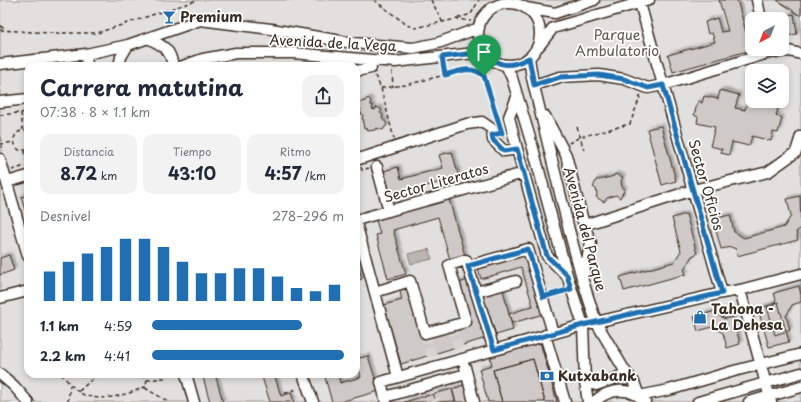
<!DOCTYPE html>
<html lang="es">
<meta charset="utf-8">
<style>
:root{--surface:#fff;--page:#f2f2f3;--text:#1f2937;--muted:#747a83;--accent:#1f6fb2}
body{margin:0;font-family:"Playpen Sans",sans-serif;background:var(--page);color:var(--text);height:100vh;display:flex;flex-direction:column;font-size:15px;white-space:nowrap}
*{box-sizing:border-box;margin:0}
p{font-size:13px;color:var(--muted)}
.icon{flex:none;width:22px;height:22px;fill:none;stroke:currentColor;stroke-width:2;stroke-linecap:round;stroke-linejoin:round}
.map{position:relative;flex:1;overflow:hidden}
.drawer{position:absolute;left:24px;top:62px;width:336px;height:316px;display:flex;flex-direction:column;background:var(--surface);border-radius:12px;box-shadow:0 2px 6px #0003}
.drawer>*{flex:none}
.needle{width:26px;rotate:222deg}
.buttons{position:absolute;left:745px;top:12px;display:grid;gap:8px}
.buttons a{display:grid;place-items:center;width:44px;height:44px;border-radius:8px;background:var(--surface);box-shadow:0 2px 6px #0003;font-size:20px}
.pin{position:absolute;display:grid;place-items:center;width:34px;height:34px;color:#fff;margin:-41px -17px;border-radius:50% 50% 50% 0;rotate:-45deg;box-shadow:0 0 4px #0007}
.pin .icon{rotate:45deg}
.round{display:grid;place-items:center;flex:none;width:42px;height:42px;border-radius:12px;background:var(--page)}
.overview{display:flex;align-items:center;justify-content:space-between;height:68px;padding:0 16px}
h1{font-size:22px;font-weight:700;line-height:30px}
.figures{display:grid;grid-template-columns:repeat(3,1fr);gap:6px;height:68px;padding:4px 16px}
.figures div{display:grid;align-content:center;border-radius:10px;background:var(--page);text-align:center}
.figures b{font-size:17px;font-weight:700}
.figures small{font-size:11px;font-weight:400}
.figures p{font-size:11px}
.chart{height:112px;padding:8px 16px}
.chart p{display:flex;justify-content:space-between}
.chart svg{width:100%;height:72px;margin-top:4px;stroke:var(--accent);stroke-width:6}
ul{padding:0 16px;list-style:none;font-size:13px}
li{display:grid;grid-template-columns:64px 48px 1fr;align-items:center;height:30px}
li i{height:10px;border-radius:5px;background:var(--accent)}
.map>svg:first-child{display:block}
.green{fill:#e2e0de;stroke:#8e857e;fill-rule:evenodd}
.water{fill:#bcb6b3;stroke:#887e77}
.building{fill:#cfcac7;stroke:#3b2a1e;filter:url(#shadow)}
.lines{fill:none;stroke-linecap:round;stroke-linejoin:round}
.minor-tunnel{stroke:#d8d4d2;stroke-width:10;stroke-dasharray:10 5;stroke-linecap:butt}
.minor-casing{stroke:#3b2a1e;stroke-width:13}
.path{stroke:#3b2a1e;stroke-width:1.5;stroke-dasharray:4 3;stroke-linecap:butt}
.minor{stroke:#fff;stroke-width:10}
.route-casing{stroke:#fff;stroke-width:8}
.route{stroke:#1f6fb2;stroke-width:5}
.labels{text-anchor:middle;stroke-width:3.5;stroke-linejoin:round;paint-order:stroke}
.poi-label{font-size:14px;font-weight:bold;fill:#3b2a1e;stroke:#fff;text-anchor:start}
.park-label{font-size:14px;fill:#65584e;stroke:#fff}
.street-label{font-size:14px;fill:#3b2a1e;stroke:#fff}
</style>
<div class="map">
<svg width="801" height="402" viewBox="0 0 801 402">
<defs>
<filter id="shadow"><feDropShadow dx="2.5" dy="-2.5" stdDeviation="1" flood-color="#0004"/></filter>
</defs>
<rect width="100%" height="100%" fill="#fff"/>
<filter id="ink" filterUnits="userSpaceOnUse"><feTurbulence type="fractalNoise" baseFrequency=".025" numOctaves="2"/><feDisplacementMap in="SourceGraphic" scale="8" xChannelSelector="R" yChannelSelector="G"/><feConvolveMatrix kernelMatrix="1 2 1 2 8 2 1 2 1" color-interpolation-filters="sRGB"/></filter>
<g filter="url(#ink)">
<path class="green" d="M0 0H801V402H0ZM752 19H782V49H752ZM28 66H356V374H28ZM752 71H782V101H752Z"/>
<path class="water" d="M429 249 432 259 411 264 408 254Z"/>
<path class="building" d="M719 0H737L751 50 673 72 668 55 715 42 712 33 708 34 705 22 717 18 721 32 728 31Z
M777 0H801V16Z
M794 14 797 34 782 37V19H774V18Z
M752 85V101H762L761 104 778 108 776 116 782 118 778 133 773 132 771 141 752 136 749 146 732 142 729 155 721 153 722 149 710 146 715 127 697 123 698 117 694 115 698 101 702 103 704 96 718 99 720 90 739 95 735 108 745 110Z
M368 98 371 101 370 104 373 106 372 109 375 110 377 107 382 110 380 113 383 115 382 118 387 124 383 130 376 128 375 130 368 131 367 128 364 129 363 122 364 120 362 119 363 116 360 111 361 109 358 108 362 101 364 102Z
M661 126 676 181 662 185 647 129Z
M452 152 459 177 391 196 384 171 398 167 401 179 443 168 439 155Z
M615 174 623 177 621 181 622 187 625 189 620 198 616 195 607 198 604 202 596 197 597 195 596 189 593 187 597 179 599 180 614 176Z
M28 195V220L21 197Z
M800 196 801 228 796 232 798 240 737 256 736 249 731 247 721 249 713 219 730 215 734 232 744 238 784 227 791 216 787 199Z
M449 199 465 256 450 260 438 217 393 230 406 274 388 279 376 235 380 234 376 220Z
M686 214 697 254 692 256 684 269 686 274 624 291 620 277 674 262 681 251 672 218Z
M529 253 547 313 512 323 509 314 533 306 521 267 481 279 478 268Z
M9 255 14 270 0 275V258Z
M356 257 362 279 356 281Z
M468 280 486 338 401 364 384 305 402 300 399 288 410 285 424 335 468 322 456 284Z
M799 286 801 295V302L792 305 786 316 790 330 775 335 767 307 773 306 776 300 774 293Z
M503 290 513 330 496 335 483 296Z
M778 302 789 342 769 347 758 309Z
M716 311 718 315 725 319 733 317 740 344 727 348 723 333 712 327 698 331 694 317Z
M540 342 557 402H545L533 359 493 370 502 402H488L479 369 492 365 490 357Z
M368 356 379 391 340 402H332L324 374H338L340 383 361 377 356 359Z
M533 359 545 402H502L493 370Z
M202 374H215L223 402H210Z
M261 374H274L281 396 291 393 294 402H270Z
M464 385 469 402H456L452 389Z
M452 389 455 401 436 402 433 394Z
M433 394 436 402H404L426 396Z"/>
<g class="lines">
<path class="minor-tunnel" d="M452 325 462 359
M425 333 435 367
M431 384 436 402"/>
<g class="minor-casing">
<path id="minor" d="M639 0 722 293
M757 0 761 19
M478 34a31 31 0 1 1 62 0a31 31 0 1 1-62 0Z
M526 8 555 13 594 0
M148 38C163 46 170 48 173 66
M539 46 553 28 649 0
M768 53 789 51 801 54
M86 54 87 66
M529 58 532 78 569 230 582 278 596 322 625 371 634 382 639 396
M0 64 86 54 128 45 200 20 271 29 353 43 413 48 438 43 479 28
M506 65 512 78 533 148 567 275 583 325 585 382 588 402
M119 66 121 57 128 45
M183 66 203 59 236 53H293L395 62 484 52
M356 71 371 68
M534 85 560 77 599 75 624 79 648 88 663 85 768 53 767 49
M517 97 509 117 517 149 547 256 566 275
M0 102 28 99
M545 116 566 155 584 225 591 243 583 276
M356 157 359 159 467 124 482 122 492 129 493 140 504 151 517 149
M0 159 28 256
M377 167 389 211
M7 182 28 176
M356 220 524 173
M356 223 398 377
M584 225 693 190 768 172 796 152 801 136
M468 266 528 249 553 333
M740 290 771 402
M375 292 410 281 425 333 466 322 449 265 466 260 494 350
M476 292 516 281
M0 298 28 291
M545 335 565 402
M465 367 474 402
M0 374 14 386 28 402
M186 374 194 402
M303 374 313 402
M585 382 596 385 621 376 625 371
M639 396 669 390 734 371 801 354
M385 397 466 374
M386 402 381 382 583 325 722 293 740 290 801 274
M594 402C609 388 631 386 645 402
M698 402 801 373
M749 402 801 387"/>
</g>
<path class="path" d="M374 0 407 25 415 28 456 19 471 21
M431 0 443 23
M458 18 471 14 479 0
M0 26 5 29
M0 30 51 33H97L198 0
M392 71 393 87
M445 75C459 71 472 65 484 76L499 123
M375 76 381 88 394 139
M381 88 406 85 445 75 443 65
M21 113 23 130
M0 115 28 112
M577 127 584 150
M28 131C15 128 9 141 19 150H28
M502 133 505 139
M0 137 3 151
M569 143 580 137 630 124 641 94
M0 144 14 142
M25 151 27 165
M361 167 362 170 369 168
M12 170 28 165
M356 172 363 170
M550 295 564 291
M61 374C68 381 75 391 84 395 103 402 126 395 145 387L147 380 142 376 136 374
M147 380 164 378 165 374
M145 388 169 402
M79 391 98 374
M285 393 297 389
M68 402 70 385"/>
<use href="#minor" class="minor"/>
</g>
</g>
<g class="lines" filter="url(#ink)">
<g class="route-casing">
<path id="route" d="M484 52C498 67 510 68 529 58L534 85 560 77 599 75 624 79 648 88 663 85 722 293 583 325 494 350 468 266 528 249 543 297 571 289 567 275 547 256 517 149 504 151 493 140 492 135 502 133 484 76C472 65 459 71 445 75L442 57Z"/>
</g>
<use href="#route" class="route"/>
</g>
<defs>
<g id="bar-bare" transform="scale(1.08)"><path d="M-6-5H6L.8 .8V4.5H3.5V6h-7V4.5H-.8V.8Z" fill="#1f6fb2" stroke="#fff" stroke-width="2.5" paint-order="stroke"/></g>
<g id="shop-bare" transform="scale(1.08)"><path d="M-5-2.5h2.3a2.7 3.5 0 0 1 5.4 0H5L5.5 6h-11ZM-1.5-2.5h3a1.5 2.3 0 0 0-3 0Z" fill="#1f6fb2" stroke="#fff" stroke-width="2.5" paint-order="stroke"/></g>
<g id="bank-bare" transform="scale(1.08)"><path d="M-6-4H6V4H-6ZM0-2.3a2.3 2.3 0 1 0 0 4.6a2.3 2.3 0 1 0 0-4.6Z" fill="#1f6fb2" stroke="#fff" stroke-width="2.5" paint-order="stroke"/></g>
</defs>
<g fill-rule="evenodd">
<use href="#bar-bare" x="169" y="17"/>
<use href="#shop-bare" x="700" y="317"/>
<use href="#bank-bare" x="547" y="376"/>
</g>
<g class="labels">
<g class="poi-label">
<text x="180" y="22">Premium</text>
<text x="711" y="314">Tahona -<tspan x="711" dy="16">La Dehesa</tspan></text>
<text x="558" y="381">Kutxabank</text>
</g>
<g class="park-label">
<text x="617" y="40">Parque<tspan x="617" dy="16">Ambulatorio</tspan></text>
</g>
<g class="street-label">
<text transform="translate(333 43) rotate(3)" y="5">Avenida de la Vega</text>
<text transform="translate(436 183) rotate(-16)" y="5">Sector Literatos</text>
<text transform="translate(706 185) rotate(74)" y="5">Sector Oficios</text>
<text transform="translate(585 229) rotate(75)" y="5">Avenida del Parque</text>
</g>
</g>
</svg>
<div class="buttons">
<a><svg class="needle" viewBox="-14 -14 28 28"><path d="M0-13l5 13h-10z" fill="#e53935"/><path d="M0 13l5-13h-10z" fill="#747a83"/></svg></a>
<a><svg class="icon" aria-label="layers" viewBox="0 0 24 24"><path d="M12 4l9 5-9 5-9-5zM3 14l9 5 9-5"/></svg></a>
</div>
<div class="pin" style="left:484px;top:76px;background:#1e9e55"><svg class="icon" aria-label="arrive" viewBox="0 0 24 24"><path d="M6 21V4h12l-3 4 3 4H6"/></svg></div>
<section class="drawer">
<div class="overview"><div><h1>Carrera matutina</h1><p>07:38 · 8 × 1.1 km</p></div><a class="round"><svg class="icon" aria-label="share" viewBox="0 0 24 24"><path d="M12 15V3M7 8l5-5 5 5M5 13v7h14v-7"/></svg></a></div>
<div class="figures">
<div><p>Distancia</p><b>8.72<small> km</small></b></div>
<div><p>Tiempo</p><b>43:10</b></div>
<div><p>Ritmo</p><b>4:57<small> /km</small></b></div>
</div>
<div class="chart"><p><span>Desnivel</span>278–296 m</p>
<svg viewBox="0 0 160 44" preserveAspectRatio="none"><path d="M5 44V26M15 44V20M25 44V15M35 44V11M45 44V6M55 44V6M65 44V11M75 44V20M85 44V27M95 44V27M105 44V24M115 44V24M125 44V29M135 44V36M145 44V38M155 44V34"/></svg>
</div>
<ul>
<li><b>1.1 km</b>4:59<i style="width:78%"></i></li>
<li><b>2.2 km</b>4:41<i style="width:100%"></i></li>
</ul>
</section>
</div>
